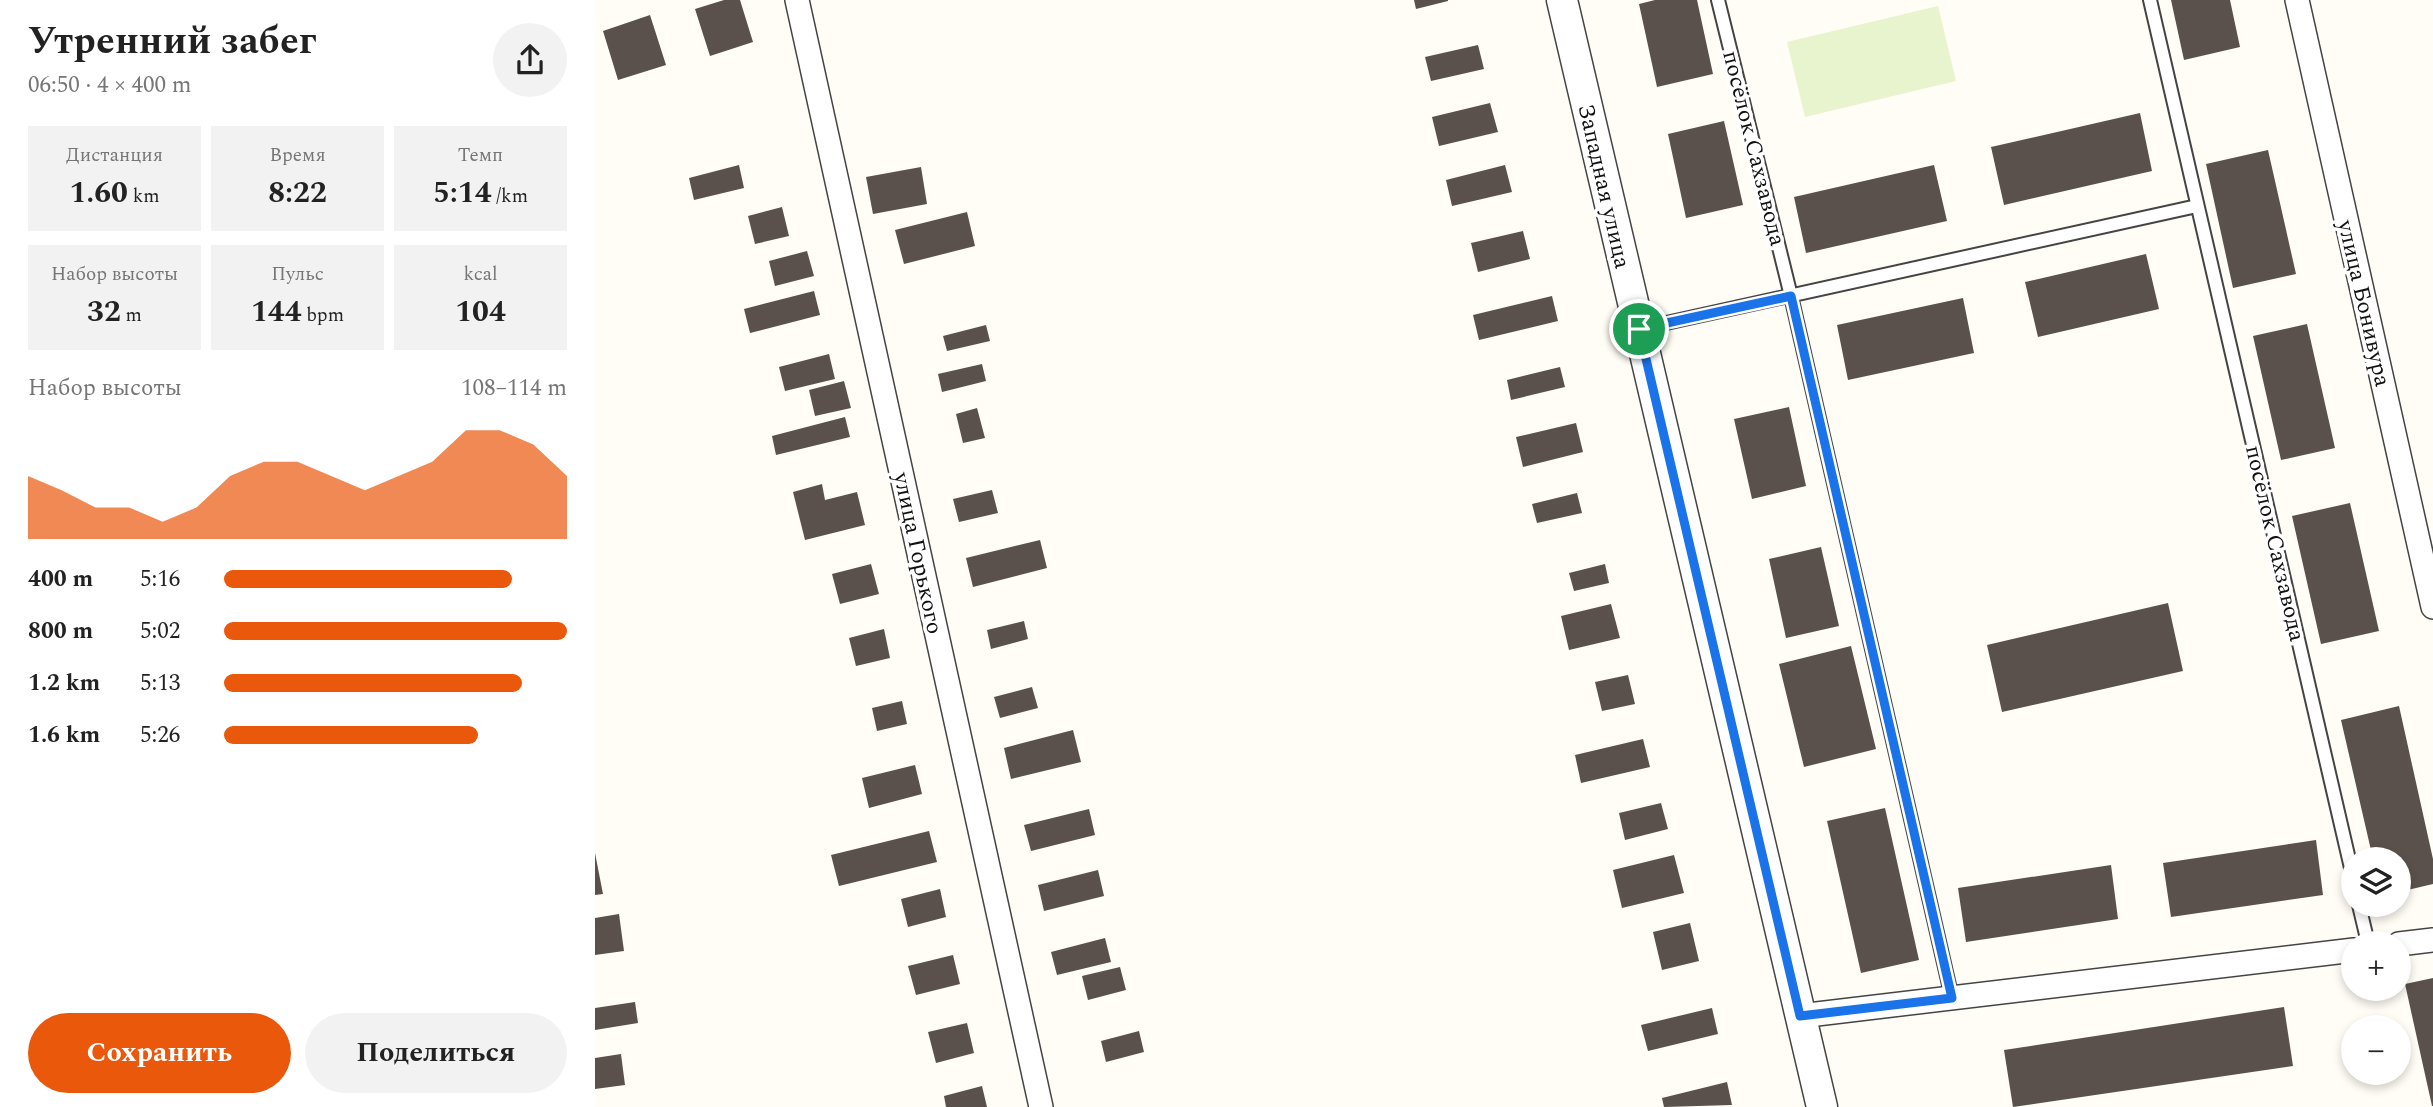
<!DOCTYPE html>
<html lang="ru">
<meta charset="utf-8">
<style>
:root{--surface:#fff;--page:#f2f2f2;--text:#222;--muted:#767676;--accent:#ea580c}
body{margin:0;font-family:Spectral,serif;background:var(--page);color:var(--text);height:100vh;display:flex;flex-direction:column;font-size:26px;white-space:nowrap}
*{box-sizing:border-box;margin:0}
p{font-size:23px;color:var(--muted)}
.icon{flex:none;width:38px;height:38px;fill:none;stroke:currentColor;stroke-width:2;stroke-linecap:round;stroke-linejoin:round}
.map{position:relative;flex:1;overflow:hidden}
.details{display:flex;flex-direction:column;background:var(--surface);width:595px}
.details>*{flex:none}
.tools{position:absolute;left:1746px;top:847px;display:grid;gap:14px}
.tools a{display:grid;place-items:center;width:70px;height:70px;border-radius:50%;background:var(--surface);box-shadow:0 4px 10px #0003;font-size:35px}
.pin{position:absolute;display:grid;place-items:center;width:60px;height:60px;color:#fff;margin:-30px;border:4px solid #fff;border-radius:50%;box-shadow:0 2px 7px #0007}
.round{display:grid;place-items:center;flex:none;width:74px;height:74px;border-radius:37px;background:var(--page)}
.summary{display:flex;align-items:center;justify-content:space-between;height:119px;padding:0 28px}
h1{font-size:38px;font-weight:700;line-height:52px}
.stats{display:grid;grid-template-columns:repeat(3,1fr);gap:10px;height:119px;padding:7px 28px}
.stats div{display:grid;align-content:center;border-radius:0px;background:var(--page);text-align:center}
.stats b{font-size:30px;font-weight:700}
.stats small{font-size:19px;font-weight:400}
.stats p{font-size:19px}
.chart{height:196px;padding:14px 28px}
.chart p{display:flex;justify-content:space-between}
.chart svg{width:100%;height:126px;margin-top:7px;fill:var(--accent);opacity:.7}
.primary-button{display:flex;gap:14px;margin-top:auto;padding:14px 28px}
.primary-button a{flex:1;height:80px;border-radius:42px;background:var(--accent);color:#fff;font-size:28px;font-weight:700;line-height:80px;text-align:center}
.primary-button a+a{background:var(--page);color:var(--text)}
ul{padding:0 28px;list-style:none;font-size:23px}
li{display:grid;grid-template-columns:112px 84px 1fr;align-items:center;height:52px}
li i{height:18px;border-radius:9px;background:var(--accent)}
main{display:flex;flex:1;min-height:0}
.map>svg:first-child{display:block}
.pitch{fill:#e8f4cd}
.building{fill:#5b514c}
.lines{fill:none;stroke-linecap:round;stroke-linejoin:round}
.service-casing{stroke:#444;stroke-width:16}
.minor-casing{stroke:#444;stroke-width:26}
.tertiary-casing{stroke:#444;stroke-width:33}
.service{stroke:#fff;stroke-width:12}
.minor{stroke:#fff;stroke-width:23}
.tertiary{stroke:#fff;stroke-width:30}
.route-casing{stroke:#fff;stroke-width:14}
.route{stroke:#1a73e8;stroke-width:9}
.labels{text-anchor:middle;stroke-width:7;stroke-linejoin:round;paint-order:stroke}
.street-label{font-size:23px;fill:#111;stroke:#fff}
</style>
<main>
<section class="details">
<div class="summary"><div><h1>Утренний забег</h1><p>06:50 · 4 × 400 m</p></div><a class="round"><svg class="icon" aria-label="share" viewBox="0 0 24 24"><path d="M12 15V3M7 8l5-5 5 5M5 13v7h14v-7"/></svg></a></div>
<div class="stats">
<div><p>Дистанция</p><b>1.60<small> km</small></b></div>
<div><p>Время</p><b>8:22</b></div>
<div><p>Темп</p><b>5:14<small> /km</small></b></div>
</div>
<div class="stats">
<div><p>Набор высоты</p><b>32<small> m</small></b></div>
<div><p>Пульс</p><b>144<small> bpm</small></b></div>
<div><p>kcal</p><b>104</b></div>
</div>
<div class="chart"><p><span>Набор высоты</span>108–114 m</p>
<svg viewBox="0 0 160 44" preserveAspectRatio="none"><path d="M0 44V22L10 27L20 33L30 33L40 38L50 33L60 22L70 17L80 17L90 22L100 27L110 22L120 17L130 6L140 6L150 11L160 22V44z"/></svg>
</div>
<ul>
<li><b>400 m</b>5:16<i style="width:84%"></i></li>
<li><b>800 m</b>5:02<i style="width:100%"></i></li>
<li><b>1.2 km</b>5:13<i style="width:87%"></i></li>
<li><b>1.6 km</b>5:26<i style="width:74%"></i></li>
</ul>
<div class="primary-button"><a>Сохранить</a><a>Поделиться</a></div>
</section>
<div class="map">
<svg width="1838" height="1107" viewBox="0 0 1838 1107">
<rect width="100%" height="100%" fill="#fffdf5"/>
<path class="pitch" d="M1343 6 1361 81 1210 117 1192 42Z"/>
<path class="building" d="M129 0H145L158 42 115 56 100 9Z
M819 0H853V1L821 9Z
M1060 0H1102L1118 74 1062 87 1044 4Z
M1576 0H1635L1645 47 1589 60Z
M55 15 71 65 23 80 8 31Z
M883 45 889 69 836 81 830 57Z
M895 103 903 132 844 146 837 117Z
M1545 113 1557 171 1409 205 1396 147Z
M1129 121 1148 205 1091 218 1073 134Z
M1673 150 1701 274 1638 288 1611 164Z
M144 165 149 188 99 200 94 178Z
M910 165 917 192 857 206 851 180Z
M1339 165 1352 221 1211 253 1199 197Z
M326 167 332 204 278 214 271 177Z
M187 207 194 236 160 244 153 216Z
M372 212 380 246 309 264 300 230Z
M928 231 935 259 883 272 876 243Z
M212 251 219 276 180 286 174 261Z
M1551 254 1564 309 1443 337 1430 282Z
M219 291 225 315 155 333 149 309Z
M957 296 963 321 884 340 878 315Z
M1368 298 1379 353 1253 380 1242 325Z
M1712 324 1740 448 1686 460 1658 336Z
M391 325 395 341 352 351 348 336Z
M234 354 240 379 190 391 184 367Z
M387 364 391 381 347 392 343 374Z
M965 367 970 387 916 400 912 380Z
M249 381 256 408 220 416 214 390Z
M1194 407 1211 486 1157 499 1139 419Z
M382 408 390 438 368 443 361 414Z
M250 417 255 437 181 455 177 436Z
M981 423 988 452 928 467 921 437Z
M227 484 230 500 262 492 270 525 210 540 198 492Z
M397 490 403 513 364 522 358 499Z
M982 493 987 513 942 523 937 504Z
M1755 503 1784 631 1726 644 1697 516Z
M445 540 452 568 378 587 371 558Z
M1226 547 1244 626 1191 638 1174 559Z
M276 564 284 594 245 604 237 574Z
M1010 564 1014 583 979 591 974 573Z
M1573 603 1588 671 1407 712 1392 645Z
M1016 604 1025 638 974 650 966 616Z
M429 621 433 639 396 649 392 630Z
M289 629 295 658 261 666 254 638Z
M1256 646 1281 749 1209 767 1184 664Z
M1033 675 1040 704 1007 711 1000 682Z
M437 687 443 708 405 718 399 697Z
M307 701 312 724 282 731 277 708Z
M1804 706 1838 859V884L1804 892V859H1778L1746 720Z
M478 730 486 762 416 779 409 748Z
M1048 739 1055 767 986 783 980 755Z
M320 765 327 794 274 808 267 778Z
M1066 803 1073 829 1030 840 1024 813Z
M1290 808 1324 960 1266 973 1232 821Z
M494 809 500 835 436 851 429 825Z
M334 831 342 862 244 886 236 855Z
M1721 840 1728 895 1576 917 1568 863Z
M0 853 8 894 0 895Z
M1079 855 1089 893 1027 908 1018 870Z
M1516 865 1523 919 1371 942 1363 888Z
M503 870 509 896 449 911 443 885Z
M345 889 351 917 313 927 306 899Z
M24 914 29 951 0 955V918Z
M1095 923 1104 961 1067 970 1058 932Z
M510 938 516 962 462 975 456 952Z
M358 955 365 984 321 995 313 966Z
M525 967 531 990 493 1000 487 976Z
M1838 978V1106H1837L1810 984Z
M40 1002 43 1023 0 1030V1008Z
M1689 1007 1698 1066 1418 1107 1409 1050Z
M1117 1008 1123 1034 1053 1051 1046 1025Z
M372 1023 379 1053 341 1063 333 1032Z
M544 1031 549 1052 511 1062 506 1041Z
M26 1054 30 1085 0 1089V1058Z
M1132 1082 1137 1105 1069 1107 1067 1098Z
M387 1086 392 1107H351L349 1096Z"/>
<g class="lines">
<g class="service-casing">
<path id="service" d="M1123 0 1196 296 1357 998
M1555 0 1759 881
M1044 329 1602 206
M1764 905 1773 943"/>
</g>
<g class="minor-casing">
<path id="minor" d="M202 0 446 1107
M1702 0 1838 607
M1804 944 1838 940
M1205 1016 1759 950"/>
</g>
<g class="tertiary-casing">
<path id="tertiary" d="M967 0 1227 1107"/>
</g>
<use href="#service" class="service"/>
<use href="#minor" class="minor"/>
<use href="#tertiary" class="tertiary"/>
</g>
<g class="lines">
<g class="route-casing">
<path id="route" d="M1196 296 1357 998 1205 1016 1044 329Z"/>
</g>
<use href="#route" class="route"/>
</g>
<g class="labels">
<g class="street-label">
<text transform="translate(1160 148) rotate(76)" y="8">посёлок Сахзавода</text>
<text transform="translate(1010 186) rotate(77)" y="8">Западная улица</text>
<text transform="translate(1770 303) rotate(77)" y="8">улица Бонивура</text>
<text transform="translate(1681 543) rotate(77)" y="8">посёлок Сахзавода</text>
<text transform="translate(324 553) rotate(78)" y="8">улица Горького</text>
</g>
</g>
</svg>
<div class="tools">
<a><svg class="icon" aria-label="layers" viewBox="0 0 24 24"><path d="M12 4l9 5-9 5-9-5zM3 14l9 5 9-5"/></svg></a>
<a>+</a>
<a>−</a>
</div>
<div class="pin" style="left:1044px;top:329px;background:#1e9e55"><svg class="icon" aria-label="arrive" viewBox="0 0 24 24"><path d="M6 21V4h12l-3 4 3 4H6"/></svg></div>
</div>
</main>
